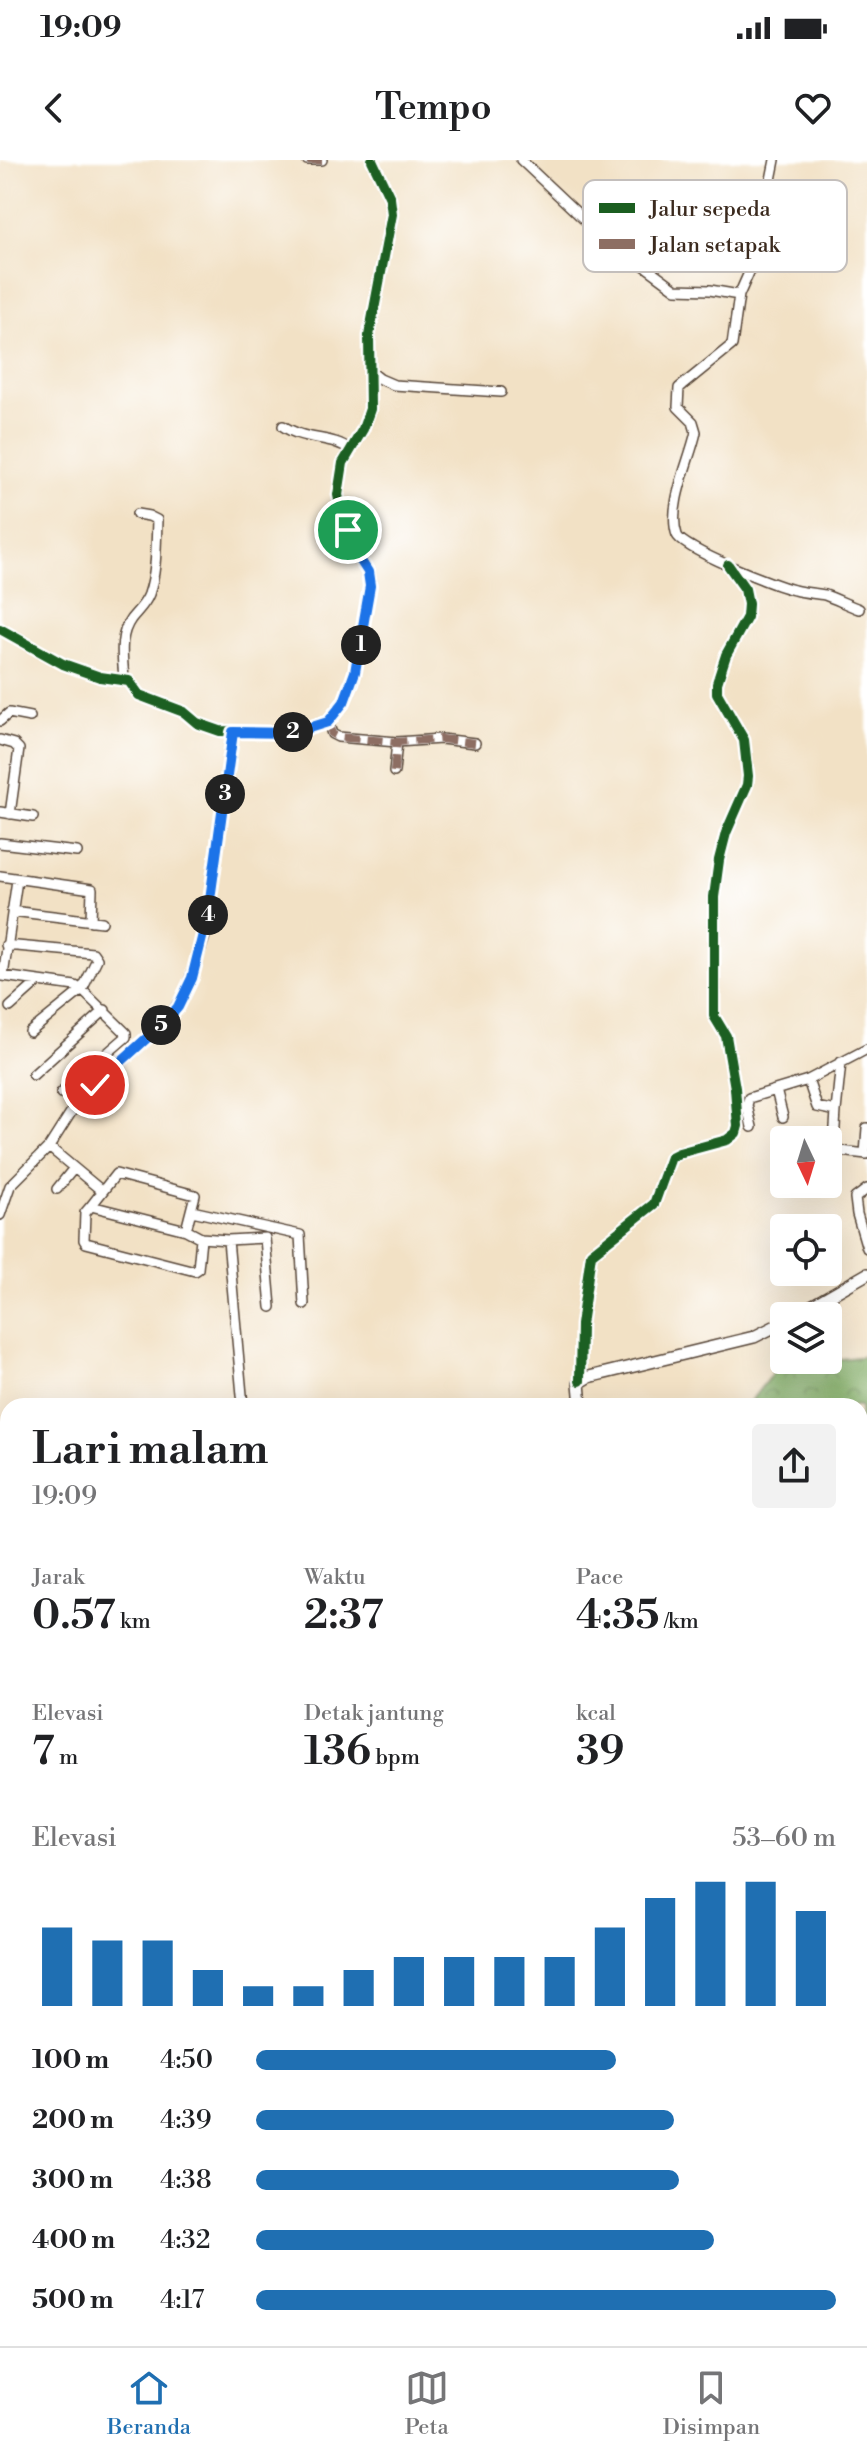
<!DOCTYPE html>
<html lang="id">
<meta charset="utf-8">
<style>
:root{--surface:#fff;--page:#f2f2f2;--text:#202124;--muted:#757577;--line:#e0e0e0;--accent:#1f6fb2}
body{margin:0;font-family:"Libre Bodoni",serif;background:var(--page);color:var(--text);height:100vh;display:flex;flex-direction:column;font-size:30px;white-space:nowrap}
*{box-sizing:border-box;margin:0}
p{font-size:26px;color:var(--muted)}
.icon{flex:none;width:44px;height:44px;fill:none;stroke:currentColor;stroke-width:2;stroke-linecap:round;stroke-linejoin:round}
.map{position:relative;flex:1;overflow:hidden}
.drawer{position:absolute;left:0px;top:1238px;width:868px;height:948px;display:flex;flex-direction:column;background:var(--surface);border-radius:24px 24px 0 0;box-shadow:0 8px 32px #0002}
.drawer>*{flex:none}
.needle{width:52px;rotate:176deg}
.buttons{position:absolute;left:770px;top:966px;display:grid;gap:16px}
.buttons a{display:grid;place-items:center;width:72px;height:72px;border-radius:8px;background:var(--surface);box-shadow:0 8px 32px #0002;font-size:40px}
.pin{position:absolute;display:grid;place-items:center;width:68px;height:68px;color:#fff;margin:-34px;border:4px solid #fff;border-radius:50%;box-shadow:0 2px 8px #0007}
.km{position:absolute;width:40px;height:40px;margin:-20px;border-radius:50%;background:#222;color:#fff;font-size:22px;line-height:40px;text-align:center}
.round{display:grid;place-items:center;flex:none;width:84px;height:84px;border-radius:8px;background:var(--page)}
.headline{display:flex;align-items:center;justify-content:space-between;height:136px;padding:0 32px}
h1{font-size:44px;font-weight:600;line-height:60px}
.metrics{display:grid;grid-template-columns:repeat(3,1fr);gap:12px;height:136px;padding:8px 32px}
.metrics div{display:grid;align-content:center}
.metrics b{font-size:40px;font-weight:600}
.metrics small{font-size:22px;font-weight:400}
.metrics p{font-size:22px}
.chart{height:224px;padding:16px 32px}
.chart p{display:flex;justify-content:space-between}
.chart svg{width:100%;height:144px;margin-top:8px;stroke:var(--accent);stroke-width:6}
ul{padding:0 32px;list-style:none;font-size:26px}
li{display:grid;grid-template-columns:128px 96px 1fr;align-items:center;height:60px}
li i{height:20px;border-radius:10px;background:var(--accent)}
.status{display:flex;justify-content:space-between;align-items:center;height:56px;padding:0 40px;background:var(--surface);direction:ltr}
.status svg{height:22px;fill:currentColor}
header{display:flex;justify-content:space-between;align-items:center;height:104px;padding:0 32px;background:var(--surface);font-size:36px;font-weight:600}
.tab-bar{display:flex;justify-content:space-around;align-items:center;height:112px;border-top:2px solid var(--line);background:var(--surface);font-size:22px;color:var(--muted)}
.tab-bar a{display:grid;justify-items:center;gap:4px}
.tab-bar .active{color:var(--accent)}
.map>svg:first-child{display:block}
.forest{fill:url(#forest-crowns);stroke:#5e6b40;stroke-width:2}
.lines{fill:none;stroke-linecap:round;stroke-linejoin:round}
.minor-casing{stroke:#564537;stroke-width:12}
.tertiary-casing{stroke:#564537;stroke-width:14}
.minor{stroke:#fff;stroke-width:9}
.tertiary{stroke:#fff;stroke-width:11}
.quiet{stroke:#8d6e63;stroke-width:8;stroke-dasharray:16 8;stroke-linecap:butt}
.cycleway-casing{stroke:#fff;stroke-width:15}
.cycleway{stroke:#1b5e20;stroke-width:10}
.route-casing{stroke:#fff;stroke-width:16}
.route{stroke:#1a73e8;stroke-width:10}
.key{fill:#fff;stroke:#c4bfbc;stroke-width:2}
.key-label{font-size:22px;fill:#3b2a1e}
</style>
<div class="status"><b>19:09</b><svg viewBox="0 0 49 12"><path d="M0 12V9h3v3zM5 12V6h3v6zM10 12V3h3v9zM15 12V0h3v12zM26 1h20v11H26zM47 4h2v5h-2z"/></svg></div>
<header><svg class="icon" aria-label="back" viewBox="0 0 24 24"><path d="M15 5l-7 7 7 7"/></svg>Tempo<svg class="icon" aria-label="heart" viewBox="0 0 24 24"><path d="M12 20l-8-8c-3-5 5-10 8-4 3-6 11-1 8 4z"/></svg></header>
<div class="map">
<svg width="867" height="2186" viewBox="0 0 867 2186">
<defs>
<pattern id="forest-crowns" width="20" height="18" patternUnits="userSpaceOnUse" patternTransform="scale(2)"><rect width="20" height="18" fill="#81ac63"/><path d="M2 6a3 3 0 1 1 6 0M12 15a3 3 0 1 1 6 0" fill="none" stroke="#6b8c51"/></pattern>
</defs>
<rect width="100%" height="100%" fill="#fff"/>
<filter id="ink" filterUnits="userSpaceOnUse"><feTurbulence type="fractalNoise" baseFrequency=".0125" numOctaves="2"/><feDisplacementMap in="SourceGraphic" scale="16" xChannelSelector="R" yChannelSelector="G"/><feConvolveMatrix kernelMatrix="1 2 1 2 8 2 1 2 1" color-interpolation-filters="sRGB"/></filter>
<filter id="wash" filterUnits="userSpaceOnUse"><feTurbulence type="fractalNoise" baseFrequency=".006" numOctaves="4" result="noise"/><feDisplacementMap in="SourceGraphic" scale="32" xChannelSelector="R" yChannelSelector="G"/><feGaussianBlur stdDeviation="1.8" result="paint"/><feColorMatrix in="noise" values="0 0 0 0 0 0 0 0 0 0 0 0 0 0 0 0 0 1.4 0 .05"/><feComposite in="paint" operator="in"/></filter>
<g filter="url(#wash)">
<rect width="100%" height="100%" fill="#f2e1c5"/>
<path class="forest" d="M867 1196V1967L860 1931V1246H747L778 1206Z
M867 2065V2186H825L827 2178H860V2085Z"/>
</g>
<g filter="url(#ink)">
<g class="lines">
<g class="minor-casing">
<path id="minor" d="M307 0H322
M521 0 592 67 676 129 710 130 739 135
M775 0 755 99 739 135 732 185 679 228 678 247 693 262 696 272C690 300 667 347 677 375 682 389 776 426 794 430 804 433 815 433 825 435 836 439 848 445 859 449
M370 211 380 219 394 225 501 232
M283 266C304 281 333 276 349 289
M0 469 63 504 100 517 129 521 139 535 184 552 197 563 220 571 289 573 328 562 344 542 353 522 370 426 368 412 350 384 348 362 341 349 338 335 343 303 363 269 370 249 369 176 392 54 390 38 372 0
M124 520C123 499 118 477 131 459 138 450 145 445 149 434 157 410 156 385 157 360L149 356 137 354
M0 561 9 553 30 557
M328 562 332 574 338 577 397 582 441 579 475 583
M0 580 14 584 19 589 10 654
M394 612 397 582
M0 652 33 657
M0 683 77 692
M0 716 92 729 91 761
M12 751 102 762
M6 785 93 793 97 799 82 830 75 826 3 816 17 720
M10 847 38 822
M30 872 82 830 126 873V877L61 933
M33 915 105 850
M808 920 817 947 836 951 834 983 828 984
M776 930 783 957
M836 951 841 902
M752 967 747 945 749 938 808 920 867 889
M834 983 840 991 867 994
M49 987 102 1031
M865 994 867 968
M57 1029 74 1008
M867 1029 855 1038 857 1054 867 1088
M91 1046 85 1053 84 1080 86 1083 195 1111 198 1109 201 1078 186 1070 195 1035 116 1014 91 1046 186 1070
M192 1051 300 1075 304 1144
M0 1055 10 1026 49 987 75 946 167 860 185 834 205 776 233 572
M201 1078 228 1080 243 1246
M228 1080 265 1078 271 1147
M580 1221 581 1165 591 1094 654 1044 671 997 679 993 727 980 736 973 738 966 735 928 726 876 714 856V737L719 700 726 673 747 625 748 616 744 580 717 533V523L726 495 747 457 748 444 745 429 728 405
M0 1461 8 1481
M0 1691 8 1690
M0 2062 8 2050
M669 2183 677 2186
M326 2186 328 2178"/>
</g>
<g class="tertiary-casing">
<path id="tertiary" d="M794 1156 867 1114
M581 1246 579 1223 589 1217 754 1177 784 1162
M0 1368 8 1371
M587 2186 589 2178"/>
</g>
<use href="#minor" class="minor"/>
<use href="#tertiary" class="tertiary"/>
<path class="quiet" d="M307 0H322
M328 562 332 574 338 577 397 582 441 579 475 583
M394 612 397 582
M0 1691 8 1690"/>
<g class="cycleway-casing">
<path id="cycleway" d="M0 469 63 504 100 517 129 521 139 535 184 552 197 563 220 571 289 573 328 562 344 542 353 522 370 426 368 412 350 384 348 362 341 349 338 335 343 303 363 269 370 249 369 176 392 54 390 38 372 0
M580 1221 581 1165 591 1094 654 1044 671 997 679 993 727 980 736 973 738 966 735 928 726 876 714 856V737L719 700 726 673 747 625 748 616 744 580 717 533V523L726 495 747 457 748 444 745 429 728 405"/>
</g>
<use href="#cycleway" class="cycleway"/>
</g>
</g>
<g class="lines" filter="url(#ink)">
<g class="route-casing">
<path id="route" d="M95 925 167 860 178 847 192 818 208 754 233 572 293 573 328 562 344 542 355 512 370 426 368 412 350 384 348 370"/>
</g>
<use href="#route" class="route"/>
</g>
<rect x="583" y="20" width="264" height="92" rx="12" class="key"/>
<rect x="599" y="43" width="36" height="10" fill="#1b5e20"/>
<rect x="599" y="79" width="36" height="10" fill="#8d6e63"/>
<g class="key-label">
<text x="649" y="56">Jalur sepeda</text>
<text x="649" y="92">Jalan setapak</text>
</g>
</svg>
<div class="buttons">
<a><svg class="needle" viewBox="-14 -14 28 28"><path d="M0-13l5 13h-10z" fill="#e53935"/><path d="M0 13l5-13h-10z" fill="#757577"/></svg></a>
<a><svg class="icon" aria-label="locate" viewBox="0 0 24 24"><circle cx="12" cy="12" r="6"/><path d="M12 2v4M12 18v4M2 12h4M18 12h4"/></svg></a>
<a><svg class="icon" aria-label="layers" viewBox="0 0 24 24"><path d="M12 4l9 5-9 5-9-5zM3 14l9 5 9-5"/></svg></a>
</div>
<div class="pin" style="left:348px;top:370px;background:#1e9e55"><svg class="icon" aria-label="arrive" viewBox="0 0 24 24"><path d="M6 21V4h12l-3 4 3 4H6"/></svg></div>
<div class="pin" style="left:95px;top:925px;background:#d93025"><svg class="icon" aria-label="check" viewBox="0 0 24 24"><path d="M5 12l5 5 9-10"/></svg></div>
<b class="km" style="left:361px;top:485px">1</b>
<b class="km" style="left:293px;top:572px">2</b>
<b class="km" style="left:225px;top:634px">3</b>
<b class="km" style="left:208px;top:755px">4</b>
<b class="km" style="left:161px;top:865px">5</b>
<section class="drawer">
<div class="headline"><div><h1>Lari malam</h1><p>19:09</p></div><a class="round"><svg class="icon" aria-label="share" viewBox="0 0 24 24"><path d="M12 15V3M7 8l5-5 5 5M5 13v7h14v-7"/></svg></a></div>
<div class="metrics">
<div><p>Jarak</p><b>0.57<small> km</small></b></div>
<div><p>Waktu</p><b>2:37</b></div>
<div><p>Pace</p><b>4:35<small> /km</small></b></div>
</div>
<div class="metrics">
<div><p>Elevasi</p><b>7<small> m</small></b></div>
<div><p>Detak jantung</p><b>136<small> bpm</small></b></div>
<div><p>kcal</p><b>39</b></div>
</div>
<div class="chart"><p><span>Elevasi</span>53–60 m</p>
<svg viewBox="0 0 160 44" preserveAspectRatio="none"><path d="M5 44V20M15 44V24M25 44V24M35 44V33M45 44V38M55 44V38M65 44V33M75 44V29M85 44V29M95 44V29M105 44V29M115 44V20M125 44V11M135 44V6M145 44V6M155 44V15"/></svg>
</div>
<ul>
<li><b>100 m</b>4:50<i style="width:62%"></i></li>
<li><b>200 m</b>4:39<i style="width:72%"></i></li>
<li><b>300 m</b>4:38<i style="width:73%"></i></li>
<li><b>400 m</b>4:32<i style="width:79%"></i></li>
<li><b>500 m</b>4:17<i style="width:100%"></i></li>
</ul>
</section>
</div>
<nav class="tab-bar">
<a class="active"><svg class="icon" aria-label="home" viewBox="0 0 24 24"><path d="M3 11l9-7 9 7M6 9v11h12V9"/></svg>Beranda</a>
<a><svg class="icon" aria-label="map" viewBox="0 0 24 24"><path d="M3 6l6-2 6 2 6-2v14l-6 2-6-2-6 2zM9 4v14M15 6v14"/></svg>Peta</a>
<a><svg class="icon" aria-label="saved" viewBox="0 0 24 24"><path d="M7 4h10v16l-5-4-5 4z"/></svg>Disimpan</a>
</nav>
